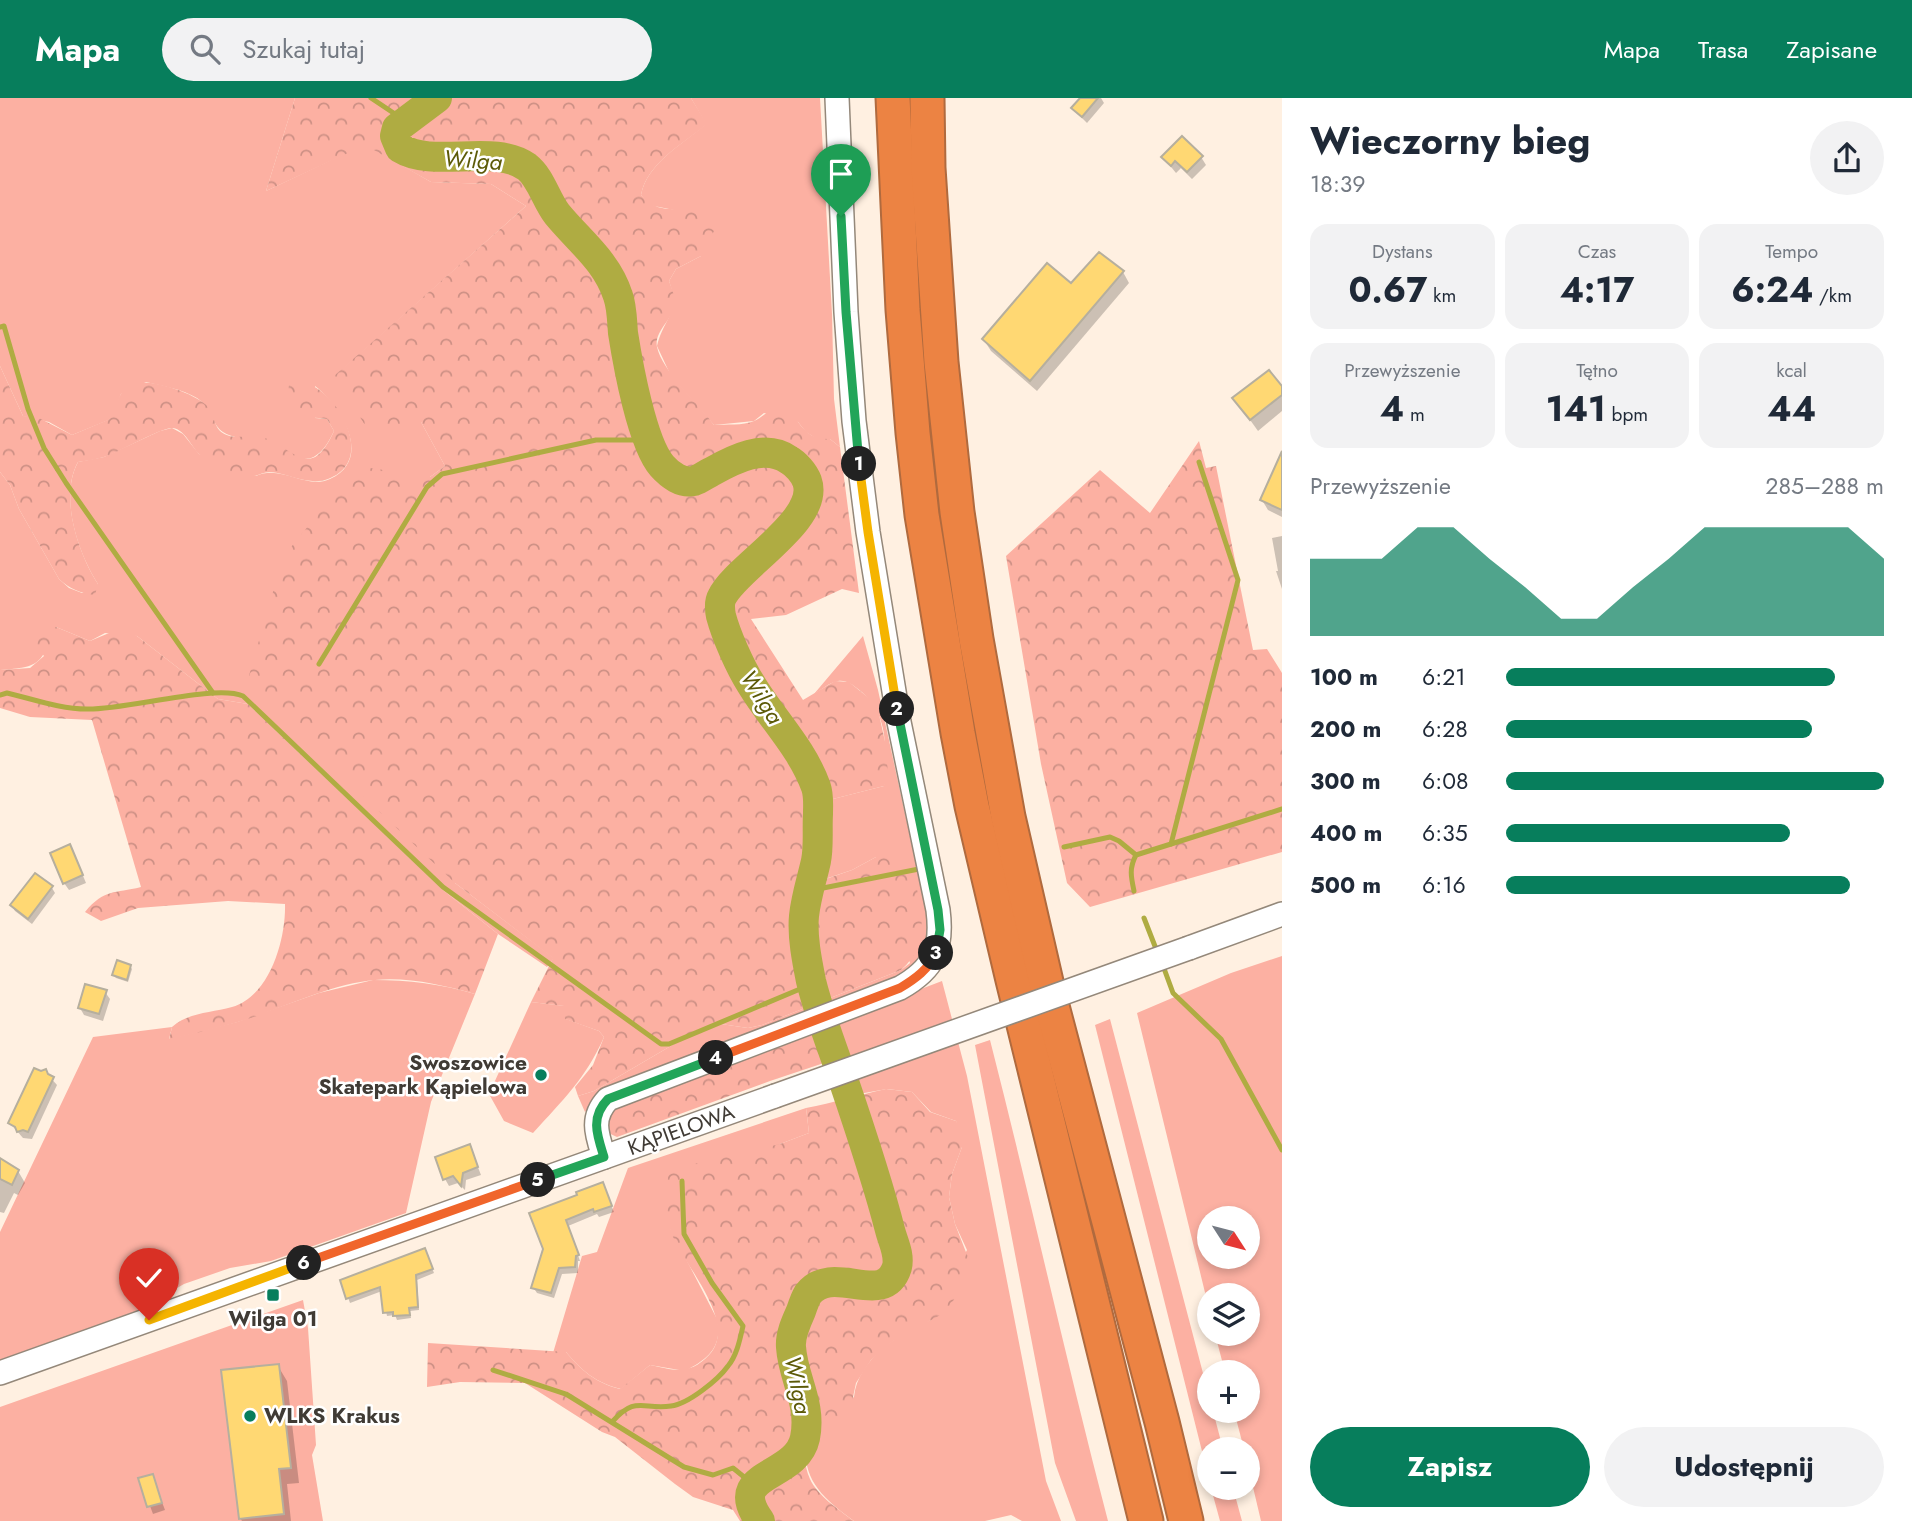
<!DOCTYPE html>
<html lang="pl">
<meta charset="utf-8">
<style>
:root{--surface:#fff;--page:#f2f2f3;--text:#1f2937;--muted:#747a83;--accent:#077e5c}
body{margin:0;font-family:Jost,sans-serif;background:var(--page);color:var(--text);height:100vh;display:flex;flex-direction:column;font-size:26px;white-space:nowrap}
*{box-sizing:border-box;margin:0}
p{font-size:23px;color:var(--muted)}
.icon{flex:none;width:38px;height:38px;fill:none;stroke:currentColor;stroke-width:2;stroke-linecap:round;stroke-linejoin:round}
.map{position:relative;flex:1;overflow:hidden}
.drawer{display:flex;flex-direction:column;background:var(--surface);width:630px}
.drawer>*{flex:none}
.needle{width:46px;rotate:126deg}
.controls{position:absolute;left:1197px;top:1108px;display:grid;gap:14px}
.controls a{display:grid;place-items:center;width:63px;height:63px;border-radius:50%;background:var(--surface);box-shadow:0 4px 10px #0003;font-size:35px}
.pin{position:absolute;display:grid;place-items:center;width:60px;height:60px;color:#fff;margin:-72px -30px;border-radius:50% 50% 50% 0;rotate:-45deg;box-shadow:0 0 7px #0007}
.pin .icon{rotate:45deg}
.km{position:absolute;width:35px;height:35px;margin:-18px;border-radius:50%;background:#222;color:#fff;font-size:19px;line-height:35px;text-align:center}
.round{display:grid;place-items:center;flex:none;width:74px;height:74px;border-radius:37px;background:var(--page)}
.summary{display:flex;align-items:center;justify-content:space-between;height:119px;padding:0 28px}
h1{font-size:38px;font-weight:700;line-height:52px}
.metrics{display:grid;grid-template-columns:repeat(3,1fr);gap:10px;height:119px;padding:7px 28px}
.metrics div{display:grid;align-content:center;border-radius:18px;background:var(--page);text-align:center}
.metrics b{font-size:35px;font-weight:700}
.metrics small{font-size:19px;font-weight:400}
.metrics p{font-size:19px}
.chart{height:196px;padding:14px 28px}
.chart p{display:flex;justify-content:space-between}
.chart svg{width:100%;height:126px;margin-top:7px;fill:var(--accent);opacity:.7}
.button{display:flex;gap:14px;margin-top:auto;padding:14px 28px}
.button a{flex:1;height:80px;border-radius:42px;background:var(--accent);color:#fff;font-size:28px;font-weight:700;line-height:80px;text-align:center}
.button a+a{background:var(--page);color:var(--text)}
ul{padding:0 28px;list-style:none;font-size:23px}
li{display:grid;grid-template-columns:112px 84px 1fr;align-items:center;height:52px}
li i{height:18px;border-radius:9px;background:var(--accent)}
header{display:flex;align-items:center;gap:42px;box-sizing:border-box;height:98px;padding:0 35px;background:var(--accent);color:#fff}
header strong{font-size:33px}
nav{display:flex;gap:38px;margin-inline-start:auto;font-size:24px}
.search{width:490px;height:63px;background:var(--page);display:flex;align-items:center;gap:18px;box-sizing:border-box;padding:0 24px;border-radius:38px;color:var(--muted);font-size:26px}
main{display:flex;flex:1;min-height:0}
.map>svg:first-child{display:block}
.grass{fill:#fcb0a2;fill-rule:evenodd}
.forest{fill:url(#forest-crowns)}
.shadow{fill:#0003}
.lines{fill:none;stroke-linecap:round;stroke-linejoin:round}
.stream{stroke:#afac42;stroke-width:5}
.river{stroke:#afac42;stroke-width:30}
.building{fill:#ffd873;stroke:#b6af9e;stroke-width:2}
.minor-casing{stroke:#94887a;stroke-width:26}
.highway-casing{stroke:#b06a3e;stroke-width:37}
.minor{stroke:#fff;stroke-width:23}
.highway{stroke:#ec8343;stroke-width:33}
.minor-bridge-casing{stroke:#94887a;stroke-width:26;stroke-linecap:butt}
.minor-bridge{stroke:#fff;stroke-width:23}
.split-1-casing{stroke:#fff;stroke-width:14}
.split-2-casing{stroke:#fff;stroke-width:14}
.split-3-casing{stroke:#fff;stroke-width:14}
.split-4-casing{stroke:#fff;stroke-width:14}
.split-5-casing{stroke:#fff;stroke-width:14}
.split-6-casing{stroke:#fff;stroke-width:14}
.split-7-casing{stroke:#fff;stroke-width:14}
.split-1{stroke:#22a559;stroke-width:9}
.split-2{stroke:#f5b400;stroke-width:9}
.split-3{stroke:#22a559;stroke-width:9}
.split-4{stroke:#f0652b;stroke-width:9}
.split-5{stroke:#22a559;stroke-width:9}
.split-6{stroke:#f0652b;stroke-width:9}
.split-7{stroke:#f5b400;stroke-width:9}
.poi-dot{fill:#077e5c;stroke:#fff;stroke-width:2.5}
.labels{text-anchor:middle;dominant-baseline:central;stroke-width:5;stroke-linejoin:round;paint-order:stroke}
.poi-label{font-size:21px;font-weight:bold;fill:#403b35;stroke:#fff;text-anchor:end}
.street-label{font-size:21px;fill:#403b35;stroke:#fff}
.water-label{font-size:23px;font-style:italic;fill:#5c5a08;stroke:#fff}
</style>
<header>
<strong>Mapa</strong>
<div class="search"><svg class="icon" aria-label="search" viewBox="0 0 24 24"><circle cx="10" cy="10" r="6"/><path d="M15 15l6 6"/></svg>Szukaj tutaj</div>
<nav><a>Mapa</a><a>Trasa</a><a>Zapisane</a></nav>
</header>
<main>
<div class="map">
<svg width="1282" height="1423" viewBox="0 0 1282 1423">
<defs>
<pattern id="forest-crowns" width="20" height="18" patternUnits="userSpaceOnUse" patternTransform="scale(1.75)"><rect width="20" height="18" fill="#fcb0a2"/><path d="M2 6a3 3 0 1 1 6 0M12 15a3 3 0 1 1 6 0" fill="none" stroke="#cd9085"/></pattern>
</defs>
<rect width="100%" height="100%" fill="#fff0e1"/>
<!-- grass -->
<g class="grass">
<path d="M0,0H295L266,93L365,46L431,84L491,86L526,108L335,278L421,324L445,368L430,379L455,785L554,860L547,869L498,836L443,792L248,606L218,601L137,538L105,535L90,543L56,529C40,566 42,569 0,572V374L10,387L19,411L59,481L69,490L82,495L98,486C78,455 59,399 78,364L104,359L160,333L172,330L183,336L199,356L256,378C281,366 306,392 330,381C374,361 341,308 315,288V320L327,321L334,333C326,350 315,367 294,359C285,355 279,347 271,344C256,339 236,343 223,334C212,327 212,310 197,300C182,291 163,288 146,284L121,296L111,321L72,337L49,324L23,318L0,268Z"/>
<path d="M691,0H820L832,216L834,301L840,349L830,341H817L806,334L798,324L764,315L754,323L714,327L671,278L657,248C664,219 681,215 669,183L676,171L701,158L674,112L649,107L641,97C647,65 683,46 706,26Z"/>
<path d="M863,538L878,592L928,821C928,847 922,865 898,879L606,991L585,1014L578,998L594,993L681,942L721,926L748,930L762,927L901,872L910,865L876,759L852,772L816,784L829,702L884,688C886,651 890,615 858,591C851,586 847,582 838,583C830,584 821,592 814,596Z"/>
<path d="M1282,858V1423H1261L1248,1368V1351H1244L1234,1313L1248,1312V1274H1225L1215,1236H1248V1197H1209V1211L1137,915L1231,875ZM1209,1120H1248V1158H1209Z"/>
<path d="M373,882C409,882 441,886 475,896L431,1004L406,1115L271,1163L230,1170L184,1186L139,1212L136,1217L0,1265V1134L93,939L172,929L169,941L237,924L319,895Z"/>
<path d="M942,883L967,978L1046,1383L1061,1423H1022L1011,1417L985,1423H854C827,1404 798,1380 808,1343C809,1337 812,1328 817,1323C827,1314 843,1307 854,1299C858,1261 899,1235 931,1222L967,1152L955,1126L949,1099L952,1076L962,1049L956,1023L931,1014L912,994L887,991L853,997L832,925Z"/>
<path d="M531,904L565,908L566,921L599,933L604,939C586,980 563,1002 533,1035L504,1023L489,996Z"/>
<polygon points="1110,921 1209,1298 1209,1312 1213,1313 1223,1351 1209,1351 1209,1381 1095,927"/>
<path d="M990,942C1031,1102 1066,1263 1108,1423H1076L1055,1365L975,947Z"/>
<path d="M806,1010L809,1035L780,1046L670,1130L717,1221C723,1249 708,1261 685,1273L650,1267L621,1291C596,1285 582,1273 566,1254L553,1255L582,1158L597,1154L628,1070Z"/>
<polygon points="303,1202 308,1230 316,1347 312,1357 323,1423 0,1423 0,1309"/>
<polygon points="1211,1390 1233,1390 1242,1423 1220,1423"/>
</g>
<!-- forest -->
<g class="forest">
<path d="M295,0H691L707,26C683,46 647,65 641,97C666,128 705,92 714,133L701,158L676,171L669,183C672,191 676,200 674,209C671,223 654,234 657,249C662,273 699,306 714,327C726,326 743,328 754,323C763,320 768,310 779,311C802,315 798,342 830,341L840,349L859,495L842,491L786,517L751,521L803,602L835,583L849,584L870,601L878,612L886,648L888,678L884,688L829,702L817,784L852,772L876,759L890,756L906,760C921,794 934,845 901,872L762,927L748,930L721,926L681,942L594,993L578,998L575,989L593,967L604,939L599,933L565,921L564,908L531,904L553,860L455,785L246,588L283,459L357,368L430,379L445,368L421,324L370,335L334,278L526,108L491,86L431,84L365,47L266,93Z"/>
<path d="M0,268L23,318L37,319L72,337L110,321C115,310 118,296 128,288C143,277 196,295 208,309C213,315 214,327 220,333C232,344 249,335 262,339C294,349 310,386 334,333L327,321C301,318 284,319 289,287C294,286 299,284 304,285C337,291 378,363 328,381C310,388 289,376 271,374C263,373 255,380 246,379C237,379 224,373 216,368C211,364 204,360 199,356C191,348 185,332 173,330C162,329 119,354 104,359C96,361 87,363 78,364C59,398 78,455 98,486L95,497C80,495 70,491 59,481L19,411L10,387L0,374Z"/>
<polygon points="1199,343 1206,370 1216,368 1253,552 1267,551 1282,575 1282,754 1090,809 1067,785 1041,666 1006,458 1100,372 1150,415"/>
<path d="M39,527L56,529L90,543L121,530L137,538L218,601L248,606L443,792L498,836L475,896C442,887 409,879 375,882C337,885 293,905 257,918C228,928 199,934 169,942L172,929C189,914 211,915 232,909C270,898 286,841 285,806L228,803L138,810L101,823L85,814C105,790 114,796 141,789L92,622L30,619L0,610V572L30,570L44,558L33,544Z"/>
<polygon points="832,925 842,959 770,983 617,1039 604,1033 614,1007"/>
<path d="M886,991L912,994L930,1014L956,1023L963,1035L962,1049L952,1076L949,1099L955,1126L971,1167L970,1180L944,1215L893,1243L871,1262L856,1285L850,1313L840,1323L828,1316C807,1330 799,1357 810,1381C817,1397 839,1412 854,1423H740L733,1412L693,1399L675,1386L615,1339L602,1334L525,1285L460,1284L427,1289L428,1245L566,1254C582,1273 596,1285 620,1291L650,1267C674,1272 689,1278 709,1257C740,1223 681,1166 670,1131C665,1114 668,1090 668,1072L780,1046L809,1035L806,1010C833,1005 859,997 886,991Z"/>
</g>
<!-- shadow -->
<g class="shadow">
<polygon points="1082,0 1101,0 1104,5 1087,25 1073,11"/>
<polygon points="1163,59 1201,59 1206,67 1192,81 1181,70 1176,75"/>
<polygon points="1123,174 1129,185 1037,293 991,253 984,242 1071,188"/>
<polygon points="1269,274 1282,291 1282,313 1258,333 1235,301"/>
<polygon points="1282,357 1282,419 1268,412 1262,402"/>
<polygon points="1282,438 1282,491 1276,473 1278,473 1272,440"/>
<polygon points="74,756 86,785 69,792 64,785"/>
<polygon points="35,777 52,790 55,795 32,826 15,813 12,808"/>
<polygon points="130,868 132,871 128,884 116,880 114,877"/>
<polygon points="105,894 110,901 103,923 84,917 80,910"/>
<polygon points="49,978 57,987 32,1041 23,1040 10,1025"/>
<polygon points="470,1049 481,1077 466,1082 465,1092 458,1085 449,1088 445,1081"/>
<polygon points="0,1062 18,1073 25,1085 18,1097 14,1095 4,1115 0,1114"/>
<polygon points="605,1092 614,1114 599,1119 597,1116 568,1128 580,1163 578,1163 578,1175 562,1176 554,1200 537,1195 533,1189 545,1151 579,1098"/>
<polygon points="427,1157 434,1175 417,1182 419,1212 410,1213 411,1220 397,1222 395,1217 387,1218 382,1193 350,1205 342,1183"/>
<polygon points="278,1268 287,1283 299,1385 287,1386 291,1423 242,1423 240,1420"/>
<polygon points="152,1378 165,1412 153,1416 140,1381"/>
</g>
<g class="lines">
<!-- stream -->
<g class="stream">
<polyline points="371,0 407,24"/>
<polyline points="0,229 4,228 28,311 44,350 66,385 213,595"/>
<polyline points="319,566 427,389 442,376 596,342 648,342"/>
<path d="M0,597L7,595C33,601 60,611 87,611C125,612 215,586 243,598L443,789L661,946H669L812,886"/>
<polyline points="1171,746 1282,711"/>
<polyline points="1064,749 1110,739 1119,743 1136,757"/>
<polyline points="808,793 924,770"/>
<path d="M1134,793C1131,779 1129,770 1136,757L1171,746L1238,482L1199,364"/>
<polyline points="1144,820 1158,856"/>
<polyline points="1162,865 1173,895 1221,941 1282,1052"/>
<polyline points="493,1272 566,1296 684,1369 713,1377 733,1370 754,1387"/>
<path d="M612,1324C636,1297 642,1312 671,1308C688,1306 718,1282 728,1268C737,1257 740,1241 743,1228L712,1185L684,1136L682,1083"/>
</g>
<!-- river -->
<path class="river" d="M437,0L397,30L395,38L400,50C434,71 494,45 527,69C541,80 546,102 557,116C579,143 607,163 618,198C622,209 622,223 623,235C628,267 642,345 662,368C670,377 682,386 694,383C700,381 705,377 711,374C734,361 765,345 789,362C796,366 804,375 807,383C821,422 736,469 722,499C719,504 720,513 721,518C726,537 740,569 751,586C772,621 802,650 816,689C819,698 818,706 818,716C817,732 819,748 816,763C812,781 806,799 804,818C802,838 807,863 811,883C819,916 832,949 843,981C860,1031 877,1081 890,1132C893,1144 900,1156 897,1169C884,1211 833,1164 808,1196C805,1201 803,1207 801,1213C796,1224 790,1237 791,1249C793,1281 812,1305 805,1340C796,1382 724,1373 760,1423"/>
</g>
<!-- building -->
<g class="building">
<polygon points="1080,0 1098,0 1082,19 1071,10"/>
<polygon points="1182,38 1203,58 1187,74 1175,63 1171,68 1161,59"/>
<polygon points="1099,154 1124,173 1030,283 982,241 1047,165 1071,185"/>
<polygon points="1269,272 1282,288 1282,297 1250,322 1232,300"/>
<polygon points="1282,353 1282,412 1260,402"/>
<polygon points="70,746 83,777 63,786 50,755"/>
<polygon points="35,775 53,788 28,821 10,807"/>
<polygon points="117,862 131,867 127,882 112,877"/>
<polygon points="85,886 107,892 99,916 78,910"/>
<polygon points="34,970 41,973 46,971 48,976 54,979 28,1034 23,1032 17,1034 15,1029 8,1025"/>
<polygon points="470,1046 478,1069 463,1075 461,1088 453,1078 443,1082 435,1059"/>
<polygon points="0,1060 19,1072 12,1087 0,1081"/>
<polygon points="603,1084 612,1108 594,1114 593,1111 566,1122 579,1157 576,1158 575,1169 559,1170 551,1195 531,1190 543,1151 529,1115 577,1097 576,1094"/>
<polygon points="425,1150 433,1171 416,1177 418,1209 409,1210 410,1217 393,1218 393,1214 383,1215 380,1189 346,1201 340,1182"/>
<polygon points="279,1266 291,1370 279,1371 284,1416 239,1421 221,1272"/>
<polygon points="153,1376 162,1405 147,1409 138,1380"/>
</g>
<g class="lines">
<!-- minor casing -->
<g class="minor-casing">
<g id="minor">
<polyline points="1189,850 1282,816"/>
<path d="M604,1059C597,1037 590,1020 608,1001L900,890C934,871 943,851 938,812L899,624L868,434L854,323L846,214L837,0"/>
<polyline points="0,1275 775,998"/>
</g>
</g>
<!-- highway casing -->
<g class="highway-casing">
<g id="highway">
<polyline points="893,0 903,212 913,335 922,417 958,635 972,708 1013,882 1146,1423"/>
<polyline points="927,0 928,70 941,264 957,414 976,541 1008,719 1049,897 1162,1324 1186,1423"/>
</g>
</g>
<!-- minor -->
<use href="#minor" class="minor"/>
<!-- highway -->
<use href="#highway" class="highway"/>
<!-- minor-bridge casing -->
<g class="minor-bridge-casing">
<polyline id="minor-bridge" points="775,998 1189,850"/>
</g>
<!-- minor-bridge -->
<use href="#minor-bridge" class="minor-bridge"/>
</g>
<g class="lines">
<!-- split-1 casing -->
<g class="split-1-casing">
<polyline id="split-1" points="841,118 846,214 859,366"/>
</g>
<!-- split-2 casing -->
<g class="split-2-casing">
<polyline id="split-2" points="859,366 868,434 897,611"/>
</g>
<!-- split-3 casing -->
<g class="split-3-casing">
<polyline id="split-3" points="897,611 938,812 940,832 936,855"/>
</g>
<!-- split-4 casing -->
<g class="split-4-casing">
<path id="split-4" d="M716,960L900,890C915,881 929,871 936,855"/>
</g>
<!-- split-5 casing -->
<g class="split-5-casing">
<path id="split-5" d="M538,1082L604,1059C597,1037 590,1019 608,1001L716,960"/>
</g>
<!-- split-6 casing -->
<g class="split-6-casing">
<polyline id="split-6" points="304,1165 538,1082"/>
</g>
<!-- split-7 casing -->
<g class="split-7-casing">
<polyline id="split-7" points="149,1222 304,1165"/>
</g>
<!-- split-1 -->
<use href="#split-1" class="split-1"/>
<!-- split-2 -->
<use href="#split-2" class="split-2"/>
<!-- split-3 -->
<use href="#split-3" class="split-3"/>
<!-- split-4 -->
<use href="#split-4" class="split-4"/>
<!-- split-5 -->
<use href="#split-5" class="split-5"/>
<!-- split-6 -->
<use href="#split-6" class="split-6"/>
<!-- split-7 -->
<use href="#split-7" class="split-7"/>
</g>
<!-- markers -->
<g class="poi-dot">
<circle cx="541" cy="977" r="7"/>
<rect x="266" y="1190" width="14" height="14" rx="3.5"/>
<circle cx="250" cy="1318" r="7"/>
</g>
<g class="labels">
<!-- poi labels -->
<g class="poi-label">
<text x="527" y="965">Swoszowice<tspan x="527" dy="24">Skatepark Kąpielowa</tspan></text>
<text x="273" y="1221" text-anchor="middle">Wilga 01</text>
<text x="264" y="1318" text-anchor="start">WLKS Krakus</text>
</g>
<!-- street labels -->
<g class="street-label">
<text transform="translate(681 1032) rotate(-20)">KĄPIELOWA</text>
</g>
<!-- water labels -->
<g class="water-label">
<text transform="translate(473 62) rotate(4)">Wilga</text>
<text transform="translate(762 599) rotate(58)">Wilga</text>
<text transform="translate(798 1287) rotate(79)">Wilga</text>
</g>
</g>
</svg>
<div class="controls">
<a><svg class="needle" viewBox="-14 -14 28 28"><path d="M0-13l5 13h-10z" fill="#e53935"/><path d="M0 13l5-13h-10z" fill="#747a83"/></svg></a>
<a><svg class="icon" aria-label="layers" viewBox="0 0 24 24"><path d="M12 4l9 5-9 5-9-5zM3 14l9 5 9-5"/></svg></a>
<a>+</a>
<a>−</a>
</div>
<div class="pin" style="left:841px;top:118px;background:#1e9e55"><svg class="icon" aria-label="arrive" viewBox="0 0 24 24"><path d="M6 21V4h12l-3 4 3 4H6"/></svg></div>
<div class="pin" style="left:149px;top:1222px;background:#d93025"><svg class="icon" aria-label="check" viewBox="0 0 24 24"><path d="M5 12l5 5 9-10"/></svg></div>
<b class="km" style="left:859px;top:366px">1</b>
<b class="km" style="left:897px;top:611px">2</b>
<b class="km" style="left:936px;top:855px">3</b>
<b class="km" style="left:716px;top:960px">4</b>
<b class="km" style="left:538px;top:1082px">5</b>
<b class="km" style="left:304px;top:1165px">6</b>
</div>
<section class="drawer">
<div class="summary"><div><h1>Wieczorny bieg</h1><p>18:39</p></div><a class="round"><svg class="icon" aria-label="share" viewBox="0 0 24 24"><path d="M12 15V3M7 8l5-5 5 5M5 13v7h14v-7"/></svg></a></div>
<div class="metrics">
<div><p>Dystans</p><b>0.67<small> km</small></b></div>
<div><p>Czas</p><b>4:17</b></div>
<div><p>Tempo</p><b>6:24<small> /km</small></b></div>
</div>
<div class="metrics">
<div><p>Przewyższenie</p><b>4<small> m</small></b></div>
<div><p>Tętno</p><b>141<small> bpm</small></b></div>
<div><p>kcal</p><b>44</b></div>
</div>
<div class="chart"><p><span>Przewyższenie</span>285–288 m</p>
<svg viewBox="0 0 160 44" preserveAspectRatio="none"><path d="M0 44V17L10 17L20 17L30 6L40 6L50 17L60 27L70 38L80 38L90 27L100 17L110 6L120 6L130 6L140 6L150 6L160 17V44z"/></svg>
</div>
<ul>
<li><b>100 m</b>6:21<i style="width:87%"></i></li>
<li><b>200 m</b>6:28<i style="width:81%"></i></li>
<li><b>300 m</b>6:08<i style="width:100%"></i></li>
<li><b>400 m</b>6:35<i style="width:75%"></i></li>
<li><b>500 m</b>6:16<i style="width:91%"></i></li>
</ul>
<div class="button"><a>Zapisz</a><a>Udostępnij</a></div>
</section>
</main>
